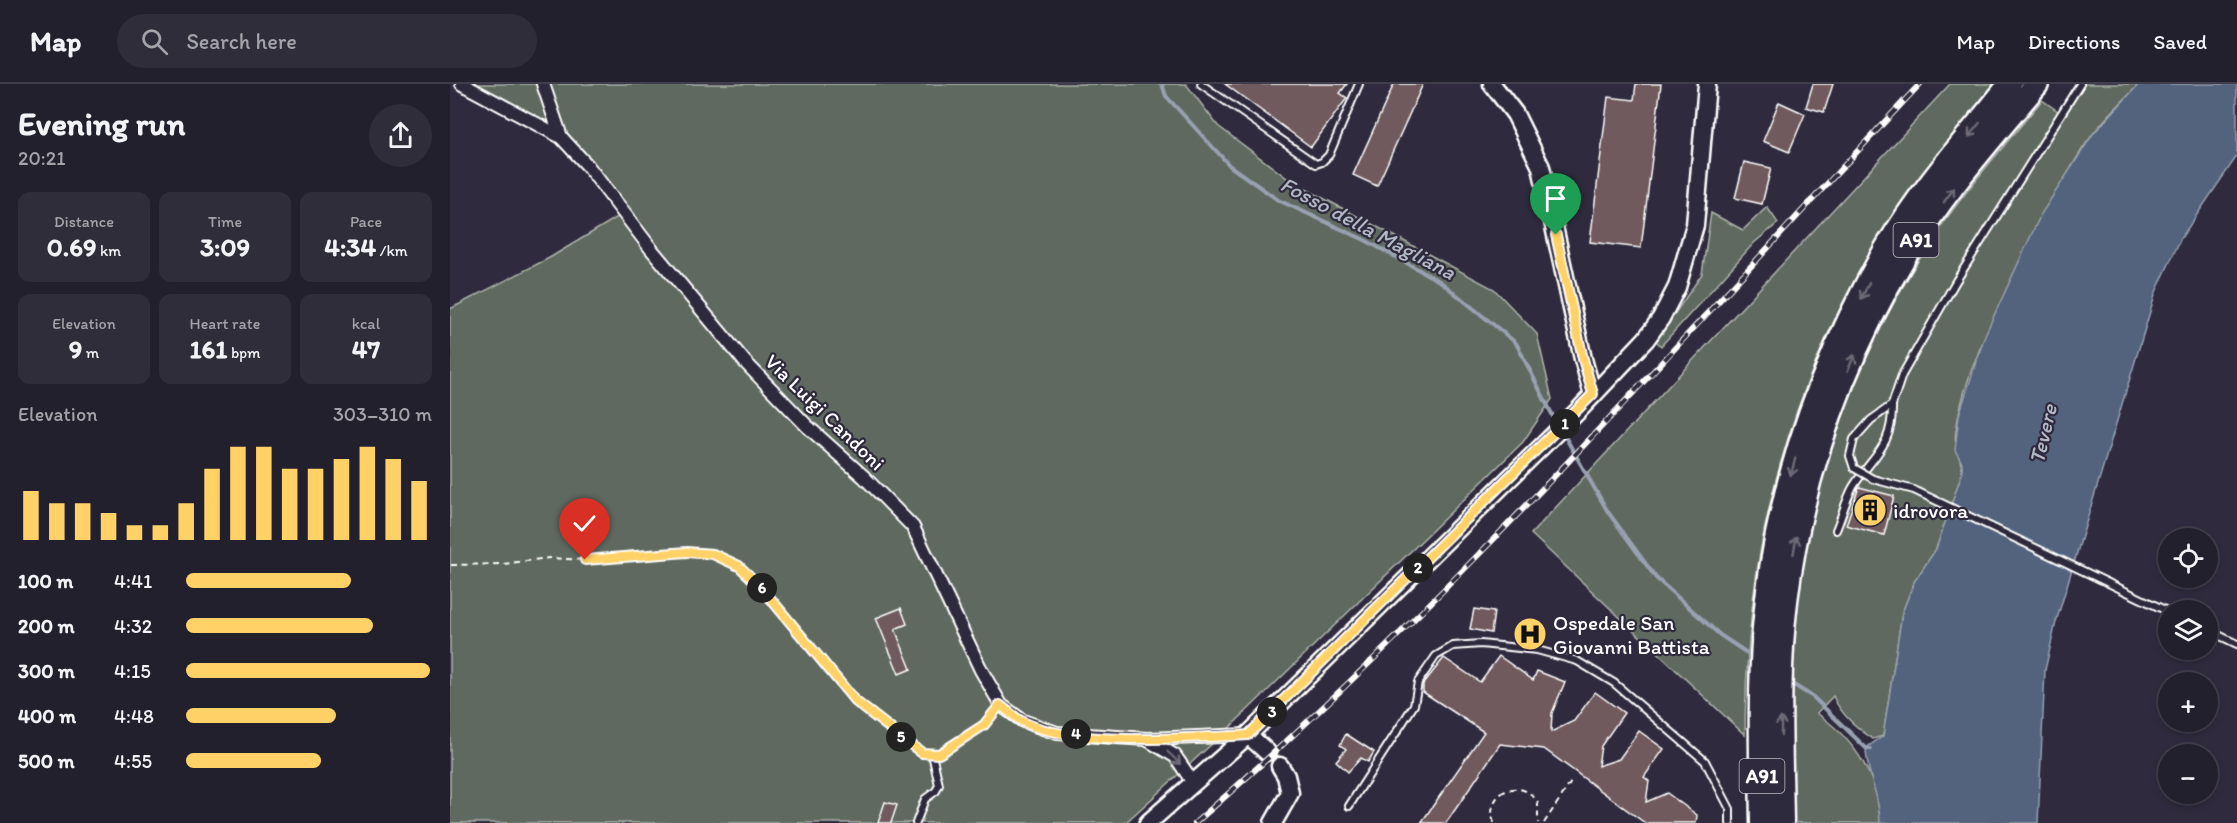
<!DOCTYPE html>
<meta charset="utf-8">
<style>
:root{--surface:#23202e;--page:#2f2d3a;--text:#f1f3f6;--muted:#a3a3aa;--line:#403e4a;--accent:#ffd166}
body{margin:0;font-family:Itim,sans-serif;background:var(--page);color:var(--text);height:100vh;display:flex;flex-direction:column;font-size:22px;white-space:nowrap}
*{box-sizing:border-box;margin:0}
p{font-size:20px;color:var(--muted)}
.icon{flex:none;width:33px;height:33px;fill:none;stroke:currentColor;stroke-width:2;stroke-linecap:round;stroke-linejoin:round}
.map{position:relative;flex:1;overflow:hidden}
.side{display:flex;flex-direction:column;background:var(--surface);width:450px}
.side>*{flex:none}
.buttons{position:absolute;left:1708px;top:444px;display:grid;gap:12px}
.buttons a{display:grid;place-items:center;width:60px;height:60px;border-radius:50%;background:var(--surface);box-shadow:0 3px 9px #0003,0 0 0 2px var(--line);font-size:30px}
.pin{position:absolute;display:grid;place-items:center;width:51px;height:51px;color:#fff;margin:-62px -26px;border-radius:50% 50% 50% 0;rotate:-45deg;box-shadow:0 0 6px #0007}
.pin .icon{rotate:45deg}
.km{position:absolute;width:30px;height:30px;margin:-15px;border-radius:50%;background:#222;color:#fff;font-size:16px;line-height:30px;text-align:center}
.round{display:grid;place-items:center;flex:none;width:63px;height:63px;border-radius:32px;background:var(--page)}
.headline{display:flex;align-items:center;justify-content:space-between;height:102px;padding:0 18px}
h1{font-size:33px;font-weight:800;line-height:45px}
.stats{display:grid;grid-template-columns:repeat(3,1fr);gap:9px;height:102px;padding:6px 18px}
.stats div{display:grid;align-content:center;border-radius:12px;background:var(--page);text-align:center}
.stats b{font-size:26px;font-weight:800}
.stats small{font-size:16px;font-weight:400}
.stats p{font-size:16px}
.chart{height:168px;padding:12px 18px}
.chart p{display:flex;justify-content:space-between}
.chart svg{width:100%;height:108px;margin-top:6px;stroke:var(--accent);stroke-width:6}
ul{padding:0 18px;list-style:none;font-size:20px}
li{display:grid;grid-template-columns:96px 72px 1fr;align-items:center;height:45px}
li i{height:15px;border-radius:8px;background:var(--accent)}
header{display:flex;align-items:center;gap:36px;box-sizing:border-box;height:84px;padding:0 30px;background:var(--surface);border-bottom:2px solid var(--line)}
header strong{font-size:28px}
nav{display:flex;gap:33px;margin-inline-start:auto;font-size:21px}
.search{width:420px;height:54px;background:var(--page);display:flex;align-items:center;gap:15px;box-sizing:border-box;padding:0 21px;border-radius:33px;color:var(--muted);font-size:22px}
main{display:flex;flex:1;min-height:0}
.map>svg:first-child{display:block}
.green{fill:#5f695e;stroke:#afb4ae;stroke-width:1.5}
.water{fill:#53637d;stroke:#98a1b1;stroke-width:1.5}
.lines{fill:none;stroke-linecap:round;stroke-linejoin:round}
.stream{stroke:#98a1b1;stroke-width:4}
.building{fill:#6f5a5d;stroke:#fff;stroke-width:1.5}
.lane-casing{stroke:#fff;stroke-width:10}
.street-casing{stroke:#fff;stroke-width:16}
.secondary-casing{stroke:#fff;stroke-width:21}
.highway-casing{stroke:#fff;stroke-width:27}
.path{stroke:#fff;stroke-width:2;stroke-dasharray:6 4.5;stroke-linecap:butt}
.lane{stroke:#2f2a3d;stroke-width:6}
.street{stroke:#2f2a3d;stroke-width:12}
.secondary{stroke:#2f2a3d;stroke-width:16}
.highway{stroke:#2f2a3d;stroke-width:22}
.rail-casing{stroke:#fff;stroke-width:6}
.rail{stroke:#2f2a3d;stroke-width:4;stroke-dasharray:11;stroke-linecap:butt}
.lane-bridge-casing{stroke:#fff;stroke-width:10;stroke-linecap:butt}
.lane-bridge{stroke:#2f2a3d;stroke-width:6}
.oneway{stroke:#6d6a77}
.route-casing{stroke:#fff;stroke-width:12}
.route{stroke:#ffd166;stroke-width:8}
.labels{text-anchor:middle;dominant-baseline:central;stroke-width:4.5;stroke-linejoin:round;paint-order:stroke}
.shield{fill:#2f2a3d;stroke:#c1bfc5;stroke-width:1.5}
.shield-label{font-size:20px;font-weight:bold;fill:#fff}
.street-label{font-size:21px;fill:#fff;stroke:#2f2a3d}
.poi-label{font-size:21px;fill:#fff;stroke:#2f2a3d;text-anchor:start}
.water-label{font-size:22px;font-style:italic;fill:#b2b9c4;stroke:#2f2a3d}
</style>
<header>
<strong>Map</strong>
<div class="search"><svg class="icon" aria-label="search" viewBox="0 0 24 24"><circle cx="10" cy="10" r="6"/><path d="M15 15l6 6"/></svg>Search here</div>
<nav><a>Map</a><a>Directions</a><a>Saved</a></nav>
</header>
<main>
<section class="side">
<div class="headline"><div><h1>Evening run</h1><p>20:21</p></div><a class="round"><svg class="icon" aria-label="share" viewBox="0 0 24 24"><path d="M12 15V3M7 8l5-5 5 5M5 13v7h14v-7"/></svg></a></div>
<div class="stats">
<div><p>Distance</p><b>0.69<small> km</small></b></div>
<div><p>Time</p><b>3:09</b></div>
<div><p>Pace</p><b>4:34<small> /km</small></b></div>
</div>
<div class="stats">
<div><p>Elevation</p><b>9<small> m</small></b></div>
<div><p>Heart rate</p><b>161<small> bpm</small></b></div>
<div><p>kcal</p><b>47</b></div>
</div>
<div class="chart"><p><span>Elevation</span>303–310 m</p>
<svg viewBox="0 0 160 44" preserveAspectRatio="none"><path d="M5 44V24M15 44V29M25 44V29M35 44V33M45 44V38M55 44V38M65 44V29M75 44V15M85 44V6M95 44V6M105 44V15M115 44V15M125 44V11M135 44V6M145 44V11M155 44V20"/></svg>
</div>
<ul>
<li><b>100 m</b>4:41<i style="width:67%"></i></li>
<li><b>200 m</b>4:32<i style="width:76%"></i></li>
<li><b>300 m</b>4:15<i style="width:99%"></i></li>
<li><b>400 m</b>4:48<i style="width:61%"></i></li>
<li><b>500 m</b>4:55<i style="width:55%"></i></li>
</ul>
</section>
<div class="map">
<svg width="1787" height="739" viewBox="0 0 1787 739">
<rect width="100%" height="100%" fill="#2f2a3d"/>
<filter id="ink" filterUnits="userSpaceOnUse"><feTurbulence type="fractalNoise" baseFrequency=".0167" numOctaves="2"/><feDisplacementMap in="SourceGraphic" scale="12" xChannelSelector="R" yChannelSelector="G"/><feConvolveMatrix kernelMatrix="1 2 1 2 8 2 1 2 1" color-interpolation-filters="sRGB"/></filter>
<g filter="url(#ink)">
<!-- green -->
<g class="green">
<polygon points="26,0 736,0 768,42 841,97 1044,205 1087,250 1102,315 1073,358 775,648 675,739 0,739 0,225 101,173 181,125 140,75 88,34"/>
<path d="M1500,0H1547C1506,55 1461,110 1423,167C1396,207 1376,252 1358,297C1312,416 1296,524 1295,651L1081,450Z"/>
<path d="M1634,0H1689C1674,17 1656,32 1643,50C1618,83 1602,122 1583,158C1553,218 1516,278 1506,346C1503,366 1512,372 1512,389L1486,465L1464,498L1452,529L1433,652L1423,655C1407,644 1391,631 1383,612L1367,629C1404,656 1429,692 1430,739H1343C1341,684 1338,627 1342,571C1351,428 1398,287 1475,166C1509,113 1552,65 1592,16L1615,32Z"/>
<polygon points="1317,123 1328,139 1304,159 1211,262 1206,257 1252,190 1261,129 1293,146"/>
</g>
<!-- water -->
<path class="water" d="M1689,0H1787V72L1731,154L1706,208L1606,538L1595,586L1588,739H1430C1430,710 1416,690 1416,664L1433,652L1452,529L1464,498L1486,465L1512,389V379L1505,366L1509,331L1535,251L1591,130L1643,50Z"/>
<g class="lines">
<!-- stream -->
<g class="stream">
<polyline points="712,0 716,12 780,82 828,116 915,156 991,198 1066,259 1107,340"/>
<polyline points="1113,349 1158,428 1206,494 1270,551 1303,573"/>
<polyline points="1339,598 1363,613 1416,664 1421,665"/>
</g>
</g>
<!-- building -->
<g class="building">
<polygon points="775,0 897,0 890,9 897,14 861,63"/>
<polygon points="944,0 973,0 927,102 903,91"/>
<polygon points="1186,0 1211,0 1191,164 1140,158 1158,13 1184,16"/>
<polygon points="1363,0 1383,0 1374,28 1356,23"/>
<polygon points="1329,18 1355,30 1339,68 1313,57"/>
<polygon points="1294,78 1321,84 1312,120 1285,114"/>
<polygon points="1409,403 1444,412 1434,451 1396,441"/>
<polygon points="451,524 457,540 445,545 461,585 449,590 426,534"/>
<polygon points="1024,525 1044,528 1041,549 1020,545"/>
<polygon points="1049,572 1083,596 1087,587 1115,598 1102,629 1101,648 1124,637 1145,608 1174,629 1151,662 1148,682 1169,675 1189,647 1214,665 1194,693 1199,697 1196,718 1217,709 1247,731 1246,739 1195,739 1094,665 1050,660 996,739 971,739 1034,648 973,608 973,600 994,574 1030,598"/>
<polygon points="896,650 924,668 918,678 911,674 898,688 886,677 896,665 890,661"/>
<polygon points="435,718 447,721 441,739 428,739"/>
</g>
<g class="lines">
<!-- lane casing -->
<g class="lane-casing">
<g id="lane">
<polyline points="751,0 866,80 872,78 879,71 909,0"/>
<polyline points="1404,384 1400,372 1404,355 1421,336 1442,321 1452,291 1506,197 1630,0"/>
<path d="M1386,446C1392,432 1396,415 1403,403C1423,371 1443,363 1442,321"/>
<polyline points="1758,546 1787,560"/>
<polyline points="899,722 964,621 968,598 986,572 1003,562 1031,560 1087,566 1127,577 1164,599 1255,677 1280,725 1280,739"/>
<polyline points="466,739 475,715 486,707 489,701 482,670"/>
</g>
</g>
<!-- street casing -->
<g class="street-casing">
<g id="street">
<polyline points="12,0 111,53 137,81 202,166 295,278 357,342 414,393 463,443 531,586 551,621 573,637 607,649 697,655 798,651"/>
<polyline points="93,0 111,53"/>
<polyline points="698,656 725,672 744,700"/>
</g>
</g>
<!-- secondary casing -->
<g class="secondary-casing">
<g id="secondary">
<polyline points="1042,0 1065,30 1091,83 1133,275 1143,311"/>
<polyline points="798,651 817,668"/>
<polyline points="698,739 798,651 1129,326 1196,255 1211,234 1227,203 1245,141 1257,0"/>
<polyline points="823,739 840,709 836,692 830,682"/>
</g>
</g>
<!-- highway casing -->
<g class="highway-casing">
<g id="highway">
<path d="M1312,739C1311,674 1309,609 1314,544C1325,409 1370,280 1437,163C1472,104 1518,53 1560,0"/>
<path d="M1332,739C1331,666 1327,590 1336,517C1351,395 1392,278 1455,172C1491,111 1541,55 1587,0"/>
</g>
</g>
<!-- path -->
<g class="path">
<polyline points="1,481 53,480 99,474 135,476 237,468 263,470 289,482 311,503 405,617 473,669"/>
<polyline points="491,669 534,641 544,630"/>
<path d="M1044,739C1033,708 1072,691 1088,719V739"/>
<polyline points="1094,739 1121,698"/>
</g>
<!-- lane -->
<use href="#lane" class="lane"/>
<!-- street -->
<use href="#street" class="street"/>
<!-- secondary -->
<use href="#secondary" class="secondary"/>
<!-- highway -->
<use href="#highway" class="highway"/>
<!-- rail casing -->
<g class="rail-casing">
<path id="rail" d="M745,739C1006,513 1234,252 1470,0"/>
</g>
<!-- rail -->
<use href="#rail" class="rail"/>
<!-- lane-bridge casing -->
<g class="lane-bridge-casing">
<polyline id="lane-bridge" points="1404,384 1423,395 1464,406 1719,528"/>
</g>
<!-- lane-bridge -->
<use href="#lane-bridge" class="lane-bridge"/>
</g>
<!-- one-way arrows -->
<defs><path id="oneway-shaft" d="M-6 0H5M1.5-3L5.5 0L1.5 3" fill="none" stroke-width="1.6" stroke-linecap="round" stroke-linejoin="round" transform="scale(1.5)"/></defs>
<g class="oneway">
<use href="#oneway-shaft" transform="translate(1524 46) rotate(129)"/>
<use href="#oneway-shaft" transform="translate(1499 111) rotate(-54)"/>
<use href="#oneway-shaft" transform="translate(1415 207) rotate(117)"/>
<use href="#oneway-shaft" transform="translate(1401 279) rotate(-67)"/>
<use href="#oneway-shaft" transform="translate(1343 383) rotate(105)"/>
<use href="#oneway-shaft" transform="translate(1345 461) rotate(-80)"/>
<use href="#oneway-shaft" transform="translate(1331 642) rotate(-90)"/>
<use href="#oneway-shaft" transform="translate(724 674) rotate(44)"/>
</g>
</g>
<g class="lines" filter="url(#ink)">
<!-- route casing -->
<g class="route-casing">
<path id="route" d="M135,476L237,468L263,470L289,482L311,503L405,617L472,669L489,670L534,641L550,621C558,627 565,634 573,638C625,663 738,654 798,651L1143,310L1133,275L1106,151"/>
</g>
<!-- route -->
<use href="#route" class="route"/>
</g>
<!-- icons -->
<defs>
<g id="building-disc" transform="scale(1.725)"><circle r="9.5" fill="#ffd166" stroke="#2f2a3d"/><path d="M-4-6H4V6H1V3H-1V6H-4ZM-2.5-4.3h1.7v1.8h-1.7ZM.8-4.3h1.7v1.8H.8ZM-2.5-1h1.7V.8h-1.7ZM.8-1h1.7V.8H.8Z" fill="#111"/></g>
<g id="hospital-disc" transform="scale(1.725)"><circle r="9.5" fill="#ffd166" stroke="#2f2a3d"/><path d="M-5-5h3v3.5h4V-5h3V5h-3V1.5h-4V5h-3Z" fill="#111"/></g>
</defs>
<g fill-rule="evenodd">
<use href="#building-disc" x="1420" y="426"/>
<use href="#hospital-disc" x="1080" y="550"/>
</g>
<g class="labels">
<!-- shield labels -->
<g class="shield">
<rect x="1443.5" y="139" width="45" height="34" rx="4.5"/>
<rect x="1289.5" y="675" width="45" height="34" rx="4.5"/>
</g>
<g class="shield-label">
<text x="1466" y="156">A91</text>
<text x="1312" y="692">A91</text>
</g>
<!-- street labels -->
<g class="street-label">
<text transform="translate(375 328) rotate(44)">Via Luigi Candoni</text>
</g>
<!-- poi labels -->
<g class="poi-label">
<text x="1443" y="426">idrovora</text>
<text x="1103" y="538">Ospedale San<tspan x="1103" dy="24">Giovanni Battista</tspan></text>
</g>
<!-- water labels -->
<g class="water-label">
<text transform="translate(918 144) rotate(28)">Fosso della Magliana</text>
<text transform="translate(1593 350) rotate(-77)">Tevere</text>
</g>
</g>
</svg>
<div class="buttons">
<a><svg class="icon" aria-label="locate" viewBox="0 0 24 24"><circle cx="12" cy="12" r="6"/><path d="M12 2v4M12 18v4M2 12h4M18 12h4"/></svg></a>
<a><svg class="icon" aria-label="layers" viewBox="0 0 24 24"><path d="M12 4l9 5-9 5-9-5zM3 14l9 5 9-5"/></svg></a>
<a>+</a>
<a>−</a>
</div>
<div class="pin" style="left:1106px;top:151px;background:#1e9e55"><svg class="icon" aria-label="arrive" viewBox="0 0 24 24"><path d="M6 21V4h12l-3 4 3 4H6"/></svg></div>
<div class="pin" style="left:135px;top:476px;background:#d93025"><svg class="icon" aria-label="check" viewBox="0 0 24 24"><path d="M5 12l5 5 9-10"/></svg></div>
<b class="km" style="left:1115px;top:340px">1</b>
<b class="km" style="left:968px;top:484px">2</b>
<b class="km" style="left:822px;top:628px">3</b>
<b class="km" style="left:626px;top:650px">4</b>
<b class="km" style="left:451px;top:653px">5</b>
<b class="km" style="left:312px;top:504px">6</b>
</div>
</main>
